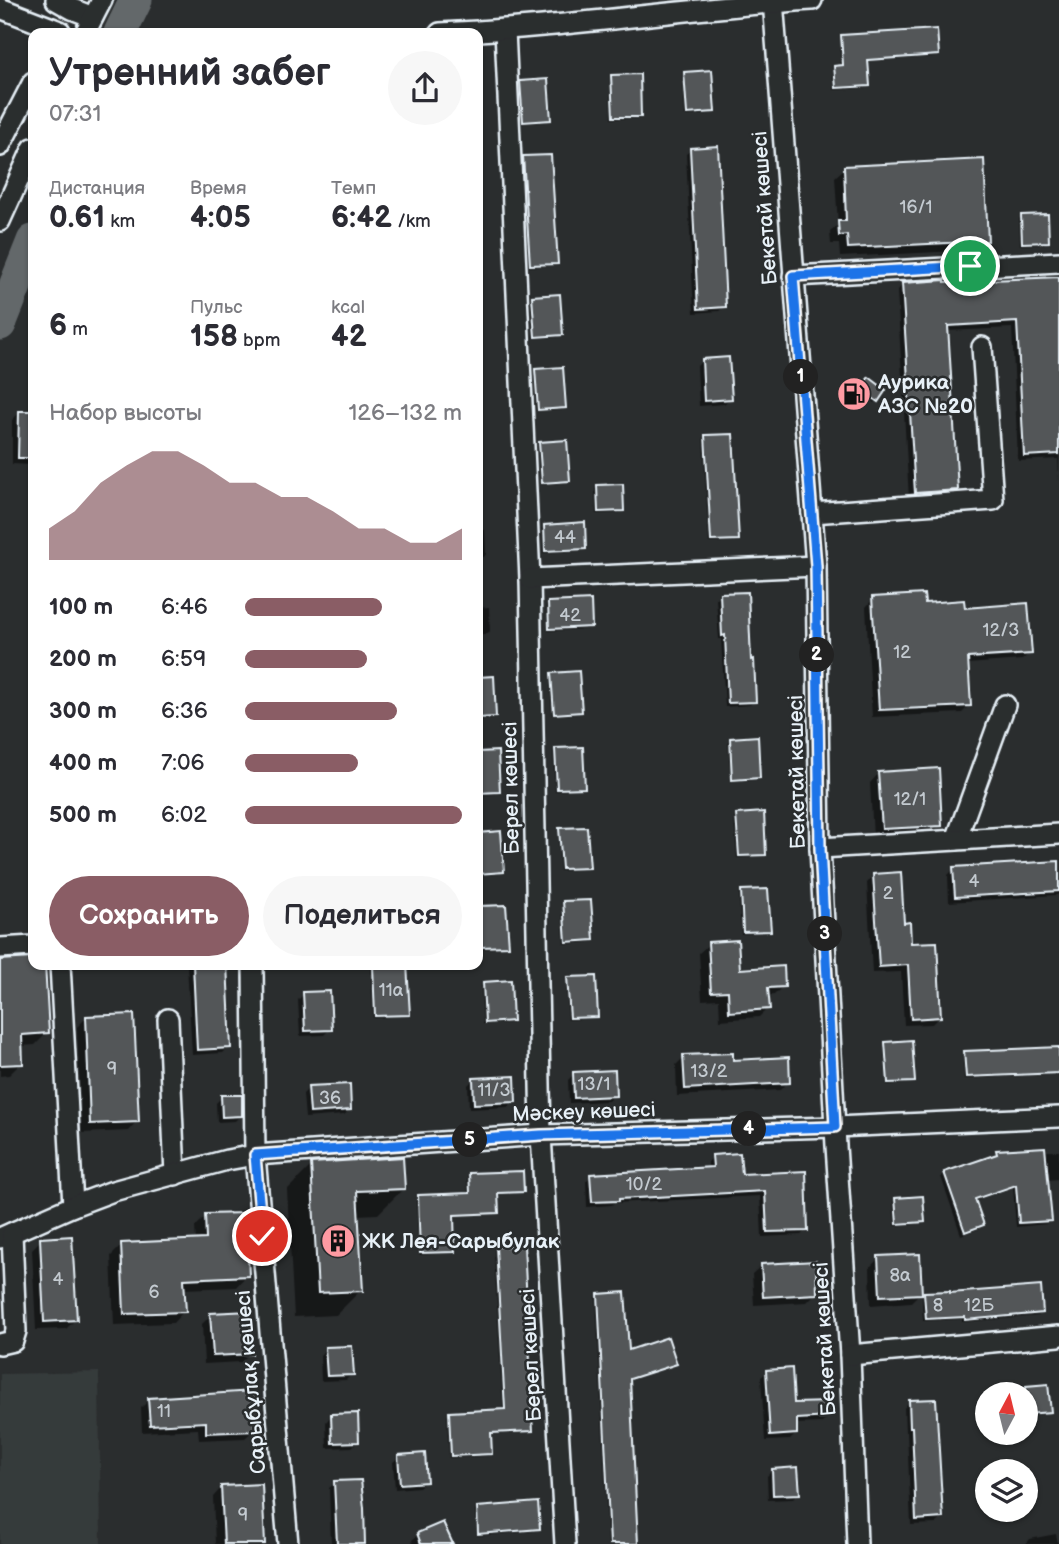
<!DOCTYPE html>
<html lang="ru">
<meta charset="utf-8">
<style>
:root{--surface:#fff;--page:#f7f7f7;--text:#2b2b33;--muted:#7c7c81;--accent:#8a5d65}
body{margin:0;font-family:"Balsamiq Sans",sans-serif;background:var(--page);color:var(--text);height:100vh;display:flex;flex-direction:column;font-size:26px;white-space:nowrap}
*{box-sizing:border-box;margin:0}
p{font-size:23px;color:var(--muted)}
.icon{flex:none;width:38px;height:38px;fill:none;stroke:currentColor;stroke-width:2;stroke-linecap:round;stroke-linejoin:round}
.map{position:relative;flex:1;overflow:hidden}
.drawer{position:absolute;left:28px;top:28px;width:455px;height:942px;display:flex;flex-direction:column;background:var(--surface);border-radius:14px;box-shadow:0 2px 5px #0004}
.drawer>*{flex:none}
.needle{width:46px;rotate:7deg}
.tools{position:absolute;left:975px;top:1382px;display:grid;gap:14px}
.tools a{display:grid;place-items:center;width:63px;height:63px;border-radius:50%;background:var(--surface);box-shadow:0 2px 5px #0004;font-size:35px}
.pin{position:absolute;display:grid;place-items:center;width:60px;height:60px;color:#fff;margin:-30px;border:4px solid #fff;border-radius:50%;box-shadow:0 2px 7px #0007}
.km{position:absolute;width:35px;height:35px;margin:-18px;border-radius:50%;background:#222;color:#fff;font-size:19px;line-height:35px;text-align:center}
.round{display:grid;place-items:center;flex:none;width:74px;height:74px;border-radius:37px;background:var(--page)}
.headline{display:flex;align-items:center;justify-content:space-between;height:119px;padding:0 21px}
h1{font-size:38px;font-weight:700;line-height:52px}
.metrics{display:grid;grid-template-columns:repeat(3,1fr);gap:10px;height:119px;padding:7px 21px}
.metrics div{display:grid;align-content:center}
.metrics b{font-size:30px;font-weight:700}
.metrics small{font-size:19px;font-weight:400}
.metrics p{font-size:19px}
.chart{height:196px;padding:14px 21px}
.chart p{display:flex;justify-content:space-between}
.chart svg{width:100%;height:126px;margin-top:7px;fill:var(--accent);opacity:.7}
.button{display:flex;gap:14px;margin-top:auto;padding:14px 21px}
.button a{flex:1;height:80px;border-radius:42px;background:var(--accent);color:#fff;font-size:28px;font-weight:700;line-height:80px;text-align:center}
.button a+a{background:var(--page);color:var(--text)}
ul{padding:0 21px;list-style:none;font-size:23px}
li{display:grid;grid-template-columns:112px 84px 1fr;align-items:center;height:52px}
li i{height:18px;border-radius:9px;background:var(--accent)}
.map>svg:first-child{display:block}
.built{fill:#363a3b}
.shadow{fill:#0007}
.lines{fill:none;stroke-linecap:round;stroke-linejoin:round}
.river{stroke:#63686b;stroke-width:33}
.building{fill:#535759;stroke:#e8f1f8;stroke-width:2}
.minor-casing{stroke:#e8f1f8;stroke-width:24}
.minor{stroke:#2a2d2e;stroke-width:19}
.route-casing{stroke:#fff;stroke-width:14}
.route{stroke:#1a73e8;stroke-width:9}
.labels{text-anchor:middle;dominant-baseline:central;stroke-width:5;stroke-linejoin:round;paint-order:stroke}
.number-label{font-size:18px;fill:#c3cad0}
.street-label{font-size:21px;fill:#e8f1f8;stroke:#2a2d2e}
.poi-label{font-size:21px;font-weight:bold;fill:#e8f1f8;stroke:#2a2d2e;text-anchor:start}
</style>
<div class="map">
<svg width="1059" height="1544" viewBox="0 0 1059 1544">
<rect width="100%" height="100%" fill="#2a2d2e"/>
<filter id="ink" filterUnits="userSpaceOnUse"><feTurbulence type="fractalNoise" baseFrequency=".0143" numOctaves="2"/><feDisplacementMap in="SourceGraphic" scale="14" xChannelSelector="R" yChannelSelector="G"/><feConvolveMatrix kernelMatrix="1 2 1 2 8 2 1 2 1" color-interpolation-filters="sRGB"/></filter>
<g filter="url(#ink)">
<!-- built -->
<polygon class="built" points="99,1372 101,1544 0,1544 0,1374"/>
<!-- shadow -->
<g class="shadow">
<polygon points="842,37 937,54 935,57 867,61 868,85 866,88 834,90 833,70 835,68 841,67 840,39"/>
<polygon points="685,73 713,112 710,114 685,116 683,76"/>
<polygon points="612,77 640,116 637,118 611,119 610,79"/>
<polygon points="521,82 549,119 546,122 521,123 519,85"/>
<polygon points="691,150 724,307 719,311 694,313 686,154"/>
<polygon points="524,158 556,263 554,265 529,267 522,160"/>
<polygon points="845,168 986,241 977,250 840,257 839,244 831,244 830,232 838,225 835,177"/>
<polygon points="1021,217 1047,241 1045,244 1020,245 1019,219"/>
<polygon points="1059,279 1059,481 1058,459 1018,461 1012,328 946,331 956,490 949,496 909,499 897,291 903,284"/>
<polygon points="533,297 561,334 558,337 533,338 530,300"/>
<polygon points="702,361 730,399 724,404 699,406 697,366"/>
<polygon points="536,370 564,407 562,410 536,411 534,373"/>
<polygon points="867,382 884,390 874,403 859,392"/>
<polygon points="19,413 33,413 33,465 12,464 12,420"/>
<polygon points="706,437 737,539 735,541 709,543 703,439"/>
<polygon points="540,444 568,481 565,483 540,484 538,446"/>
<polygon points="478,447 480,447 482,485 478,488"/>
<polygon points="598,487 622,510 620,513 596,514 595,489"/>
<polygon points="544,526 585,548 582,550 543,553 542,529"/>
<polygon points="478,530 485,530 486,554 484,557 478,557"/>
<polygon points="721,595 750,661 754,701 750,705 725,707 721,639 719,639 716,599"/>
<polygon points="873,599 963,610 1030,653 1022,660 967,664 969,706 962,713 872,717 866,607"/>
<polygon points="549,604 590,626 588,629 548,631 546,606"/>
<polygon points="489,607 490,631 488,634 478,634 478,608"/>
<polygon points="552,674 580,711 577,714 552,715 550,677"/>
<polygon points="492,678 495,716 492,719 478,720 478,679"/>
<polygon points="731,739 758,778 756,780 731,781 728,742"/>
<polygon points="556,750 583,787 581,789 555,791 553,752"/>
<polygon points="496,753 498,791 496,794 478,795 478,754"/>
<polygon points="879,773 940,825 931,834 873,837 870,783"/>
<polygon points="737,816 765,854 762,856 737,858 734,818"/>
<polygon points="560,830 588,867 586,869 560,871 558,832"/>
<polygon points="500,833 502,871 499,874 478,875 478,834"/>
<polygon points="1059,863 1059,893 1057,895 949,902 948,875 954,869"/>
<polygon points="874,875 902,925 940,1016 932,1024 904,1025 901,972 872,973 867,883"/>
<polygon points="741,892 769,930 767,932 741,934 739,894"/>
<polygon points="564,903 592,940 589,942 564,944 562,905"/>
<polygon points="479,908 507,945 504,947 479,949 478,909"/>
<polygon points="709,944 738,970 783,986 774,995 767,996 768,1008 759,1017 720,1020 719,999 702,1000 699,953"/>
<polygon points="33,960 47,1033 35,1045 21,1046 21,1063 9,1075 0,1076 0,962"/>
<polygon points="187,964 225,964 229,1047 223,1053 192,1055"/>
<polygon points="374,967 408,1014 406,1016 373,1018 371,970"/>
<polygon points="568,979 596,1016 594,1018 568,1020 566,981"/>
<polygon points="484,984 511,1021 509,1023 483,1024 481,986"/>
<polygon points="304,994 330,1029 324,1035 300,1036 298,1000"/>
<polygon points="86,1018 137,1121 128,1131 82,1133 77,1027"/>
<polygon points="886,1043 914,1081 911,1083 887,1085 884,1046"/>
<polygon points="1059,1048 1059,1074 964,1079 963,1055 965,1053"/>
<polygon points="684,1057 788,1082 780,1090 677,1096 676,1065"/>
<polygon points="574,1074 614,1095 608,1101 569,1103 568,1080"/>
<polygon points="474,1079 514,1101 508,1107 469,1109 468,1085"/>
<polygon points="309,1088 350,1110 344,1115 305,1118 303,1094"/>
<polygon points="222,1097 241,1115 235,1121 217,1122 216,1103"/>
<polygon points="1059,1151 1059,1179 1046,1180 1050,1220 1046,1224 1016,1227 1013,1187 974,1201 982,1225 978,1229 961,1235 941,1177 945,1173 993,1156 997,1152"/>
<polygon points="713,1157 740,1176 804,1173 806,1230 801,1235 762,1237 760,1196 614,1203 612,1205 587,1207 586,1181 591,1176 708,1169 708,1162"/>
<polygon points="312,1165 403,1189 378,1214 357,1215 361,1290 336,1315 294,1317 287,1190"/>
<polygon points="469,1175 523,1191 520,1193 496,1194 497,1212 495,1214 452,1216 453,1251 451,1253 419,1255 416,1200 419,1197 468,1195 467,1177"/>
<polygon points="896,1199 923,1221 921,1223 895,1226 893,1202"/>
<polygon points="206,1216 247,1275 236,1287 183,1289 184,1311 173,1323 114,1325 111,1256 122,1245 196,1242 195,1227"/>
<polygon points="41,1240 75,1320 66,1329 36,1330 32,1249"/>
<polygon points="496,1248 531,1430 528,1432 490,1434 491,1453 488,1456 449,1458 447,1416 449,1413 503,1411 494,1251"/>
<polygon points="879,1258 920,1293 911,1302 871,1305 870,1267"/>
<polygon points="762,1265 816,1293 807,1302 754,1305 752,1274"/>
<polygon points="925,1294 1041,1313 1038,1316 962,1322 962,1319 923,1321 922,1297"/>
<polygon points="598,1296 627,1352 675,1363 672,1366 628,1380 637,1544 608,1544 596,1298"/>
<polygon points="211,1315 250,1353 241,1362 204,1364 202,1324"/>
<polygon points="326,1349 352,1374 346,1380 321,1381 320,1355"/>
<polygon points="767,1372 792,1405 828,1417 822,1423 795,1424 796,1434 790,1440 765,1441 761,1377"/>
<polygon points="1047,1386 1049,1411 1046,1413 1026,1415 1026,1395 1018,1395 1017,1390 1020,1388"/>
<polygon points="149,1400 254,1430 245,1438 199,1440 198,1429 142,1432 141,1408"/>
<polygon points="909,1402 942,1518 936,1524 911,1525 907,1432 905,1432 904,1408"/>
<polygon points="331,1416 358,1441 352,1447 327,1448 326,1422"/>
<polygon points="399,1457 425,1482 419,1487 395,1489 393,1462"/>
<polygon points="772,1471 798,1493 792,1499 768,1500 767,1476"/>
<polygon points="335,1483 363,1544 331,1544 329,1488"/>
<polygon points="222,1487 263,1544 215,1544 213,1497"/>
<polygon points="478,1508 538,1529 536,1531 477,1536 475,1511"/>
<polygon points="442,1524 449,1544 413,1544 412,1540 418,1535"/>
<polygon points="1056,1534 1058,1544 1026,1544 1030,1539"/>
</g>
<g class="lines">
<!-- river -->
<g class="river">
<polyline points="120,33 136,0"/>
<polyline points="0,324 33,241"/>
</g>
</g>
<!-- building -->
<g class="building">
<polygon points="937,29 939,55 868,60 870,86 836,88 834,66 843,65 841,35"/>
<polygon points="712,70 715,112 687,114 684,72"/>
<polygon points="640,74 641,117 613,117 611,75"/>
<polygon points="548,79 551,120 523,122 520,81"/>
<polygon points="718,146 726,307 698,309 690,148"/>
<polygon points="551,155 558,264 530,265 523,156"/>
<polygon points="984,159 988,241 848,248 847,235 839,236 838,221 846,221 844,166"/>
<polygon points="1048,214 1049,242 1022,243 1021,215"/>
<polygon points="1059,277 1059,454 1024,456 1017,322 948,326 958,490 915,493 902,283 945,280 945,282"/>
<polygon points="560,294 563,335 535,337 532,296"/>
<polygon points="729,357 732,399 704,401 702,359"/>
<polygon points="563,367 566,408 538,410 535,369"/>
<polygon points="869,377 886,390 878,402 860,389"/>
<polygon points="19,411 33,411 33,458 18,458"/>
<polygon points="733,434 739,540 711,541 705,435"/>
<polygon points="567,440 570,481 542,483 539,442"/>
<polygon points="623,484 624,511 598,512 597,485"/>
<polygon points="585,522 586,549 545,551 544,525"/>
<polygon points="748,592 751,660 754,659 756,702 728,703 725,635 722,636 720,593"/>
<polygon points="924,594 925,603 964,600 965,608 1028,603 1032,654 968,658 971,706 879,710 872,597"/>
<polygon points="591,600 592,627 549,629 548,602"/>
<polygon points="579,671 582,712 554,714 551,673"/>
<polygon points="494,676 496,717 478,718 478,677"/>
<polygon points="758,736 760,778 732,780 730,738"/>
<polygon points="583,747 585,788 557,789 555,748"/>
<polygon points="498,751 500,792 478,793 478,752"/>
<polygon points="939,768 942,826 882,829 878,772"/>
<polygon points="764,812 766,855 739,856 736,814"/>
<polygon points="587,827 590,868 562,869 559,828"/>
<polygon points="501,831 504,872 478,874 478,833"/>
<polygon points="1059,861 1059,891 955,897 953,867"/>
<polygon points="901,872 904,923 910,922 911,943 937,942 941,1017 911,1019 908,965 879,967 873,874"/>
<polygon points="768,889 771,931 743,932 741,890"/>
<polygon points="591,900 594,940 566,942 563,901"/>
<polygon points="506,905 509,946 481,947 478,906"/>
<polygon points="738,940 740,969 784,966 785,987 768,988 770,1009 729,1012 728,991 711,992 708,942"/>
<polygon points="33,958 33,964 45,964 49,1033 22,1035 23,1064 0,1065 0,960"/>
<polygon points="193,964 227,964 231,1048 197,1050"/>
<polygon points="407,964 410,1015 375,1016 373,966"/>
<polygon points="596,976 598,1017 570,1018 567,977"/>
<polygon points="511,980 513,1021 485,1023 483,982"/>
<polygon points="330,991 332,1030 305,1031 303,992"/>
<polygon points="134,1014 139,1122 90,1124 86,1016"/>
<polygon points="912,1040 915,1082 888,1083 885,1042"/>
<polygon points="1059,1047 1059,1073 966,1077 964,1051"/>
<polygon points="733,1053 733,1060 789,1057 790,1083 685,1089 683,1055"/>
<polygon points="615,1070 616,1096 574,1098 573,1072"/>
<polygon points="515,1076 516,1102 474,1104 473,1078"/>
<polygon points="350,1084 351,1110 310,1113 308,1086"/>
<polygon points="221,1095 242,1095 242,1116 222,1117"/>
<polygon points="1045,1147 1052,1221 1019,1223 1016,1185 975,1199 984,1225 965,1232 944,1172 997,1154 996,1150"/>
<polygon points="740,1153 742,1174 806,1171 808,1231 767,1232 765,1191 619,1199 619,1201 592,1202 590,1174 713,1167 712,1155"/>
<polygon points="403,1157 405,1189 357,1191 363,1291 318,1293 311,1163"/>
<polygon points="523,1171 524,1192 498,1193 499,1213 454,1215 455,1252 420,1253 418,1195 470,1193 469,1173"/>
<polygon points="923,1196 925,1222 897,1224 895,1198"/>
<polygon points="246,1213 249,1276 184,1279 186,1312 124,1314 121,1243 206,1239 205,1214"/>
<polygon points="72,1236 77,1320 44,1322 40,1238"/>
<polygon points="524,1245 532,1401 531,1401 533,1431 491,1433 492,1454 451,1456 449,1412 505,1409 496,1247"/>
<polygon points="920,1254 922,1294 880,1296 878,1256"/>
<polygon points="816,1261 817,1294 763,1297 761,1264"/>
<polygon points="1041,1286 1043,1313 965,1320 965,1317 926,1319 924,1292 950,1291 950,1293"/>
<polygon points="625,1292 629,1350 668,1337 677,1364 630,1379 638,1544 610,1544 598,1294"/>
<polygon points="250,1311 252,1354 213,1356 210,1313"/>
<polygon points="352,1346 354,1375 327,1376 325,1347"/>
<polygon points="792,1368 794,1403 829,1402 829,1417 797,1419 797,1434 770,1436 766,1370"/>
<polygon points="1048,1384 1051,1412 1026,1414 1026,1386"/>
<polygon points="253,1391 255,1431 206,1433 206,1422 150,1425 148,1398"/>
<polygon points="936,1399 943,1518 916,1520 912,1427 910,1427 909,1400"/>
<polygon points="358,1413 359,1442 332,1443 331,1414"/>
<polygon points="425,1453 427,1482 400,1484 398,1455"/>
<polygon points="798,1467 800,1494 773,1495 772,1469"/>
<polygon points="361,1480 364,1508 365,1544 337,1544 334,1481"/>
<polygon points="262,1484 265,1544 224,1544 221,1486"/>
<polygon points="538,1502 540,1529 478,1534 477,1507"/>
<polygon points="443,1522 453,1544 421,1544 417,1533"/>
</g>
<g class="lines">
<!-- minor casing -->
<g class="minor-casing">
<g id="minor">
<polyline points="56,0 72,9 93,17"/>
<polyline points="773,0 816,566 820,848 836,1146 850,1355 857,1544"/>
<polyline points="0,8 60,31"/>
<polyline points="505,30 530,579 541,1135 565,1544"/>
<polyline points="85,33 102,0"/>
<path d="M440,33C564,28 687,8 812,0"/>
<polyline points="0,146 33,82"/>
<polyline points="0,221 33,148"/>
<polyline points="793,276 1059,262"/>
<polyline points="812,513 993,500 982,347"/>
<polyline points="530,579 816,566"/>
<polyline points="956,840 1005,705"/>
<polyline points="820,848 1059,834"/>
<polyline points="0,948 33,946"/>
<polyline points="60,964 73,1206"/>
<polyline points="253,964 255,1155 288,1544"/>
<polyline points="168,1019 175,1175"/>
<polyline points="0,1238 73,1206 113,1191 227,1160 255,1155 541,1135 835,1127 1059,1117"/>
<polyline points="0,1344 13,1341 16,1331 12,1233"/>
<polyline points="850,1355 1059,1336"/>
</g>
</g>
<!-- minor -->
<use href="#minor" class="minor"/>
</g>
</g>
<g class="lines" filter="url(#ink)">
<!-- route casing -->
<g class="route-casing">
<polyline id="route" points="262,1236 255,1155 541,1135 835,1127 820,848 816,566 793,276 970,266"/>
</g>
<!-- route -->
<use href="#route" class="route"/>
</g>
<!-- icons -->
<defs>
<g id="fuel-disc" transform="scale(1.75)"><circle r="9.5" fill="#ff9aa2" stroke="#2a2d2e"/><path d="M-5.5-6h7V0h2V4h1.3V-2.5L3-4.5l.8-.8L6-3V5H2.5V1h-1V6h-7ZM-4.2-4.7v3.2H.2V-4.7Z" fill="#111"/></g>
<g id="building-disc" transform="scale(1.75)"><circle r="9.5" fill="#ff9aa2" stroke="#2a2d2e"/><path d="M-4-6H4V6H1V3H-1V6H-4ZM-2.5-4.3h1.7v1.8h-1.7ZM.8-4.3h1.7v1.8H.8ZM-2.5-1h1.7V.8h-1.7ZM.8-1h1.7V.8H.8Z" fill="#111"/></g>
</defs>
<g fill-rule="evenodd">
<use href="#fuel-disc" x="854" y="394"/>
<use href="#building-disc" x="338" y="1241"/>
</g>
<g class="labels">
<!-- number labels -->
<g class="number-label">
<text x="916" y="207">16/1</text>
<text x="565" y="537">44</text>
<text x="570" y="615">42</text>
<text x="1001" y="630">12/3</text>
<text x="902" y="652">12</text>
<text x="910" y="799">12/1</text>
<text x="974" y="881">4</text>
<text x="888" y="893">2</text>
<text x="391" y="990">11а</text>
<text x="112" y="1069">9</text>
<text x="709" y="1071">13/2</text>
<text x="594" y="1084">13/1</text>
<text x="494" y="1090">11/3</text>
<text x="330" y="1098">36</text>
<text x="644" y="1184">10/2</text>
<text x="900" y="1275">8а</text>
<text x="58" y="1279">4</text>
<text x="154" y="1292">6</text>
<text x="938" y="1305">8</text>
<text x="979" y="1305">12Б</text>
<text x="164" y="1411">11</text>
<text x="243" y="1515">9</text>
</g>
<!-- street labels -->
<g class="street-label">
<text transform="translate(765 208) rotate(-94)">Бекетай көшесі</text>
<text transform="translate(797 772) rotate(-91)">Бекетай көшесі</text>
<text transform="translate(511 788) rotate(-91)">Берел көшесі</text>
<text transform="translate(584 1112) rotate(-2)">Мәскеу көшесі</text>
<text transform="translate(825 1339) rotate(-93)">Бекетай көшесі</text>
<text transform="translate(531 1355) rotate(-93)">Берел көшесі</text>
<text transform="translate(251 1382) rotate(-95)">Сарыбұлақ көшесі</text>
</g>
<!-- poi labels -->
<g class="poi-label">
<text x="878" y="382">Аурика<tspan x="878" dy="24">АЗС №20</tspan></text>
<text x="362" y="1241">ЖК Лея-Сарыбулак</text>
</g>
</g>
</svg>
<div class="tools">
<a><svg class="needle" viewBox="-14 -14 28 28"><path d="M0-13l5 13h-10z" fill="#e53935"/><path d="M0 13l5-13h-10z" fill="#7c7c81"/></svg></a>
<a><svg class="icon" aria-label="layers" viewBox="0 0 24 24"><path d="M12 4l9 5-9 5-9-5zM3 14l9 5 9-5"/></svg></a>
</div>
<div class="pin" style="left:970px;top:266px;background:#1e9e55"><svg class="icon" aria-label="arrive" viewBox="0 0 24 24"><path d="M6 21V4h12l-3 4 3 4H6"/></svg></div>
<div class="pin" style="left:262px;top:1236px;background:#d93025"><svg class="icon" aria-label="check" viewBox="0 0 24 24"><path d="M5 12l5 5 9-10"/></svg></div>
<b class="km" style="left:801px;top:377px">1</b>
<b class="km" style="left:817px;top:655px">2</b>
<b class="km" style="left:825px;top:934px">3</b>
<b class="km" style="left:749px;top:1129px">4</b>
<b class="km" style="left:470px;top:1140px">5</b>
<section class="drawer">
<div class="headline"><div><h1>Утренний забег</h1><p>07:31</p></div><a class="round"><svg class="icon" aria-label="share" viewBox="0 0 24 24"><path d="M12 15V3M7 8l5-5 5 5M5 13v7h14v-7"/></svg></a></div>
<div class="metrics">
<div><p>Дистанция</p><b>0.61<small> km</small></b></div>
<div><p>Время</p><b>4:05</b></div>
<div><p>Темп</p><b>6:42<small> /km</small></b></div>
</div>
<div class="metrics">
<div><b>6<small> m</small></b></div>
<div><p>Пульс</p><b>158<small> bpm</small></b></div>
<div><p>kcal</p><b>42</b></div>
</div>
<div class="chart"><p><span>Набор высоты</span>126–132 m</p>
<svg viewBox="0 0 160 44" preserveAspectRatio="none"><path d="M0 44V33L10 27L20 17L30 11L40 6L50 6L60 11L70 17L80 17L90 22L100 22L110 27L120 33L130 33L140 38L150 38L160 33V44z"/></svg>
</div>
<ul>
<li><b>100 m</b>6:46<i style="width:63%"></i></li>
<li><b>200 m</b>6:59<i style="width:56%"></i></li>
<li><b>300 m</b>6:36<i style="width:70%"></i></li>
<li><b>400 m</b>7:06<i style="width:52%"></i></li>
<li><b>500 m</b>6:02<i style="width:100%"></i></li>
</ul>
<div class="button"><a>Сохранить</a><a>Поделиться</a></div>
</section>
</div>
